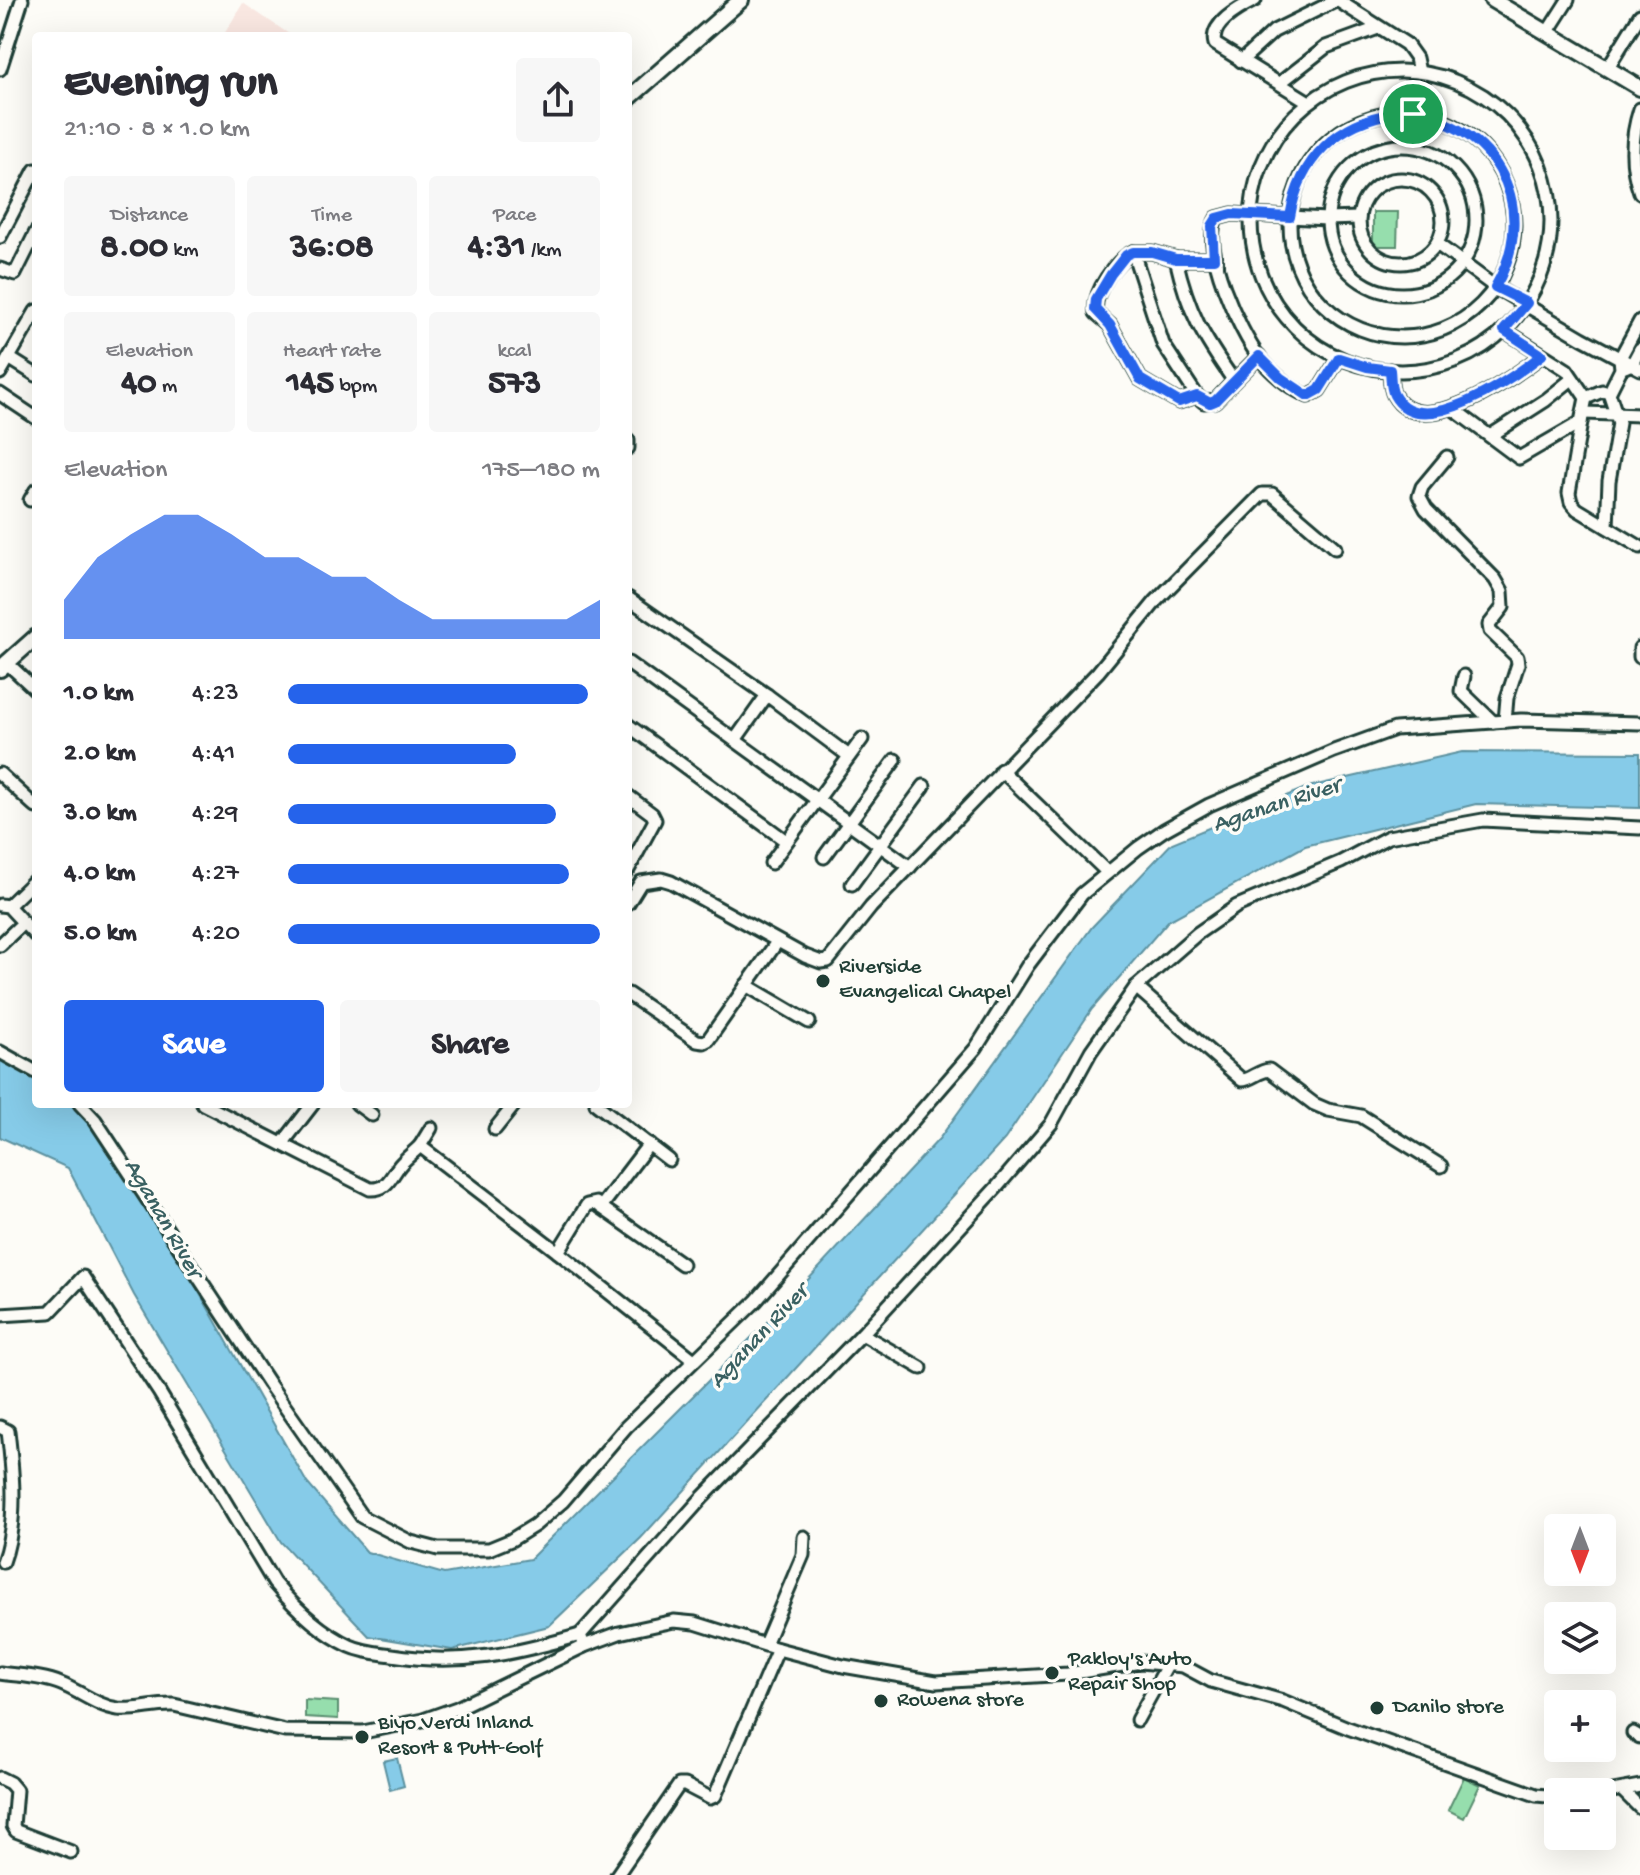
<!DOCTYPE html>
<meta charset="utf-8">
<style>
:root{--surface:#fff;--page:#f7f7f7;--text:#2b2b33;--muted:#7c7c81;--accent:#2563eb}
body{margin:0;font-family:"Gochi Hand",sans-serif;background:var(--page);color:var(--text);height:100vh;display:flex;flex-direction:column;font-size:30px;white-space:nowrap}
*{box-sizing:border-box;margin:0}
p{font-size:26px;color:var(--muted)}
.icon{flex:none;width:44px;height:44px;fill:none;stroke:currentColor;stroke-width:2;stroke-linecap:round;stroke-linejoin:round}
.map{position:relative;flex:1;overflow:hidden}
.panel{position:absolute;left:32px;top:32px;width:600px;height:1076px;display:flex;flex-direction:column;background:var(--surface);border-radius:8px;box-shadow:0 8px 32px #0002}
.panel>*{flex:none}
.needle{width:52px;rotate:180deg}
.controls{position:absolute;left:1544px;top:1514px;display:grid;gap:16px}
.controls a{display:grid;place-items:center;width:72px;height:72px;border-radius:8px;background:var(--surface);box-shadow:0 8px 32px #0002;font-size:40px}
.pin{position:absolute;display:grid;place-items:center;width:68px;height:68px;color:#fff;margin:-34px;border:4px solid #fff;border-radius:50%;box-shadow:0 2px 8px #0007}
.round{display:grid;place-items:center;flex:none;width:84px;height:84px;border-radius:8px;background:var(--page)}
.headline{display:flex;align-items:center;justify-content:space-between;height:136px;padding:0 32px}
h1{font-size:44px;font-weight:700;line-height:60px}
.metrics{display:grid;grid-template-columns:repeat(3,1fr);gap:12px;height:136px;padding:8px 32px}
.metrics div{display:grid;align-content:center;border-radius:8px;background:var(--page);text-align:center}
.metrics b{font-size:34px;font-weight:700}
.metrics small{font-size:22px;font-weight:400}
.metrics p{font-size:22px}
.chart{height:224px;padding:16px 32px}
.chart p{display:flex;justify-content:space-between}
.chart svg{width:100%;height:144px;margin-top:8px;fill:var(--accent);opacity:.7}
.cta{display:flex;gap:16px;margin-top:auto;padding:16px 32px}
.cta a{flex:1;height:92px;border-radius:8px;background:var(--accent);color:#fff;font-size:32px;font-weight:700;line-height:92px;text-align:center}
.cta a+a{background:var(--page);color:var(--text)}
ul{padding:0 32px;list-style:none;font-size:26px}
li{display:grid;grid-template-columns:128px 96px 1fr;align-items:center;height:60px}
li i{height:20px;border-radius:10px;background:var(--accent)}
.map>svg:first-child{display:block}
.built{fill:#f9e7e1}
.green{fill:#96dead;stroke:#5a8e70;stroke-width:2}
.water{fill:#86cbe8;stroke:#5d92a0;stroke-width:2}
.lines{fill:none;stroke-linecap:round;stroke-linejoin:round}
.minor-casing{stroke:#1f3d34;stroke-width:17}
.major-casing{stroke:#1f3d34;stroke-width:20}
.minor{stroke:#fdfcf7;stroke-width:11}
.major{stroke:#fdfcf7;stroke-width:14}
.route-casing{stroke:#fff;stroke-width:16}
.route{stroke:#2563eb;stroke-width:10}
.poi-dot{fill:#1f3d34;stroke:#fdfcf7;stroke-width:3}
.labels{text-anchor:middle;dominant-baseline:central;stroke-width:7;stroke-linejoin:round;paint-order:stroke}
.poi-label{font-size:22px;fill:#1f3d34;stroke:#fdfcf7;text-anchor:start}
.water-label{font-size:24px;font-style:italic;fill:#396061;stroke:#fdfcf7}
</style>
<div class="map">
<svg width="1640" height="1875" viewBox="0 0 1640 1875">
<rect width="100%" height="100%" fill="#fdfcf7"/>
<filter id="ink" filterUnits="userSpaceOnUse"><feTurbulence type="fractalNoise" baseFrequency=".0125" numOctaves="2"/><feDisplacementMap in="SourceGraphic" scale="16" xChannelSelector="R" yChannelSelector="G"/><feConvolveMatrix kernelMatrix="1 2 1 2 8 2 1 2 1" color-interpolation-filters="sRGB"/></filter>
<g filter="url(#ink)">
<!-- built -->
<polygon class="built" points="243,3 292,36 223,36"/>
<!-- green -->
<g class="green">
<polygon points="1373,212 1398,212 1397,246 1373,246"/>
<polygon points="305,1700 338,1702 338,1719 305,1717"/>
<polygon points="1464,1777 1480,1785 1464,1818 1448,1810"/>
</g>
<!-- water -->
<g class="water">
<polygon points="1462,752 1640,753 1640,808 1476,804 1305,846 1168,921 1092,1009 1005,1139 641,1538 549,1626 452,1650 369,1636 281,1542 134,1295 68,1168 0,1137 0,1057 36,1067 36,1104 81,1104 173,1246 307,1483 367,1552 444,1574 530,1559 791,1298 939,1139 1092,927 1172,843 1308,787"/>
<polygon points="397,1758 404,1786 390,1790 383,1761"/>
</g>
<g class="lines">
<!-- minor casing -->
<g class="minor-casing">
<g id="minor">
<path d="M1255,0C1239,8 1209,24 1215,44L1309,102"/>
<polyline points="1337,0 1406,44 1416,58 1419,72"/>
<polyline points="1547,33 1568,0"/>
<polyline points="1241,61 1274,31 1337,0"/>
<polyline points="0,69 22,0"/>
<polyline points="1607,69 1640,15"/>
<circle cx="1401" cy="221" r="150"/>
<polyline points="1280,83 1326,47 1378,28"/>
<path d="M1640,109C1631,137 1630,165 1640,193"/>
<circle cx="1402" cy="225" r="112"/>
<circle cx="1402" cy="220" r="74"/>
<circle cx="1401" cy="221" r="42"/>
<polyline points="0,237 35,170"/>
<polyline points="1437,244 1495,287 1582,338 1640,369"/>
<path d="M1133,252C1116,260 1092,293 1096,313L1110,325L1140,379L1179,402L1197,396"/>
<polyline points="1176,259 1152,252 1133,252 1163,344 1197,396 1204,402 1215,401 1234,381"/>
<path d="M1214,259H1176C1188,312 1203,337 1234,381L1259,356"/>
<polyline points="0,269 15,274 36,232"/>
<polyline points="9,358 36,375"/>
<path d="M1339,358L1319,390L1308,396C1290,389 1271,372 1259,357C1240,332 1199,245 1217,218L1232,214L1327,219L1359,218"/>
<polyline points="1625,367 1632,364 1640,349"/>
<path d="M1390,370C1391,378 1390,388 1394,395C1421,444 1515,376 1542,355"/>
<polyline points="0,373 36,311"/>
<polyline points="1609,393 1621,369 1620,358 1640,321"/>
<polyline points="0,394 36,418"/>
<polyline points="1586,398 1602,391 1609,393 1619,423 1609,481 1607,527"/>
<polyline points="1452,408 1519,458 1581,422 1586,398 1567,370 1504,330"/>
<polyline points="1585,413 1640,415"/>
<polyline points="1581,422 1569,493 1571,502 1577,509 1640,547"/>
<polyline points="1490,436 1546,400 1572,379"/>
<polyline points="628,440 628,448"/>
<polyline points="1447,457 1422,487 1419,496 1426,509 1495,579 1502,591 1503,607 1489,625 1490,631 1517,657 1518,664 1507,698 1505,721"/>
<polyline points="30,500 36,490"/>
<polyline points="628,598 767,695 849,756"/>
<polyline points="1640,648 1640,657"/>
<polyline points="7,663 36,690"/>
<polyline points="628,663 910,867"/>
<polyline points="1464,676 1461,691 1493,722"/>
<polyline points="628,725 786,841"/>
<polyline points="735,740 767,695"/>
<polyline points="1001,770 1107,872"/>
<polyline points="0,774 36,807"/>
<polyline points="628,796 652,814 655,820 628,870"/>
<polyline points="824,857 895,760"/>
<polyline points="771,863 862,739"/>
<polyline points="852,884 924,786"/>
<polyline points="628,903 641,882 661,879 671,882 805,956 821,962 828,961 871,907 1098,672 1156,601 1262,494 1272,494 1335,548"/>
<polyline points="0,905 8,906 36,936"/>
<polyline points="8,906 36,879"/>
<polyline points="0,945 23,923"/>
<polyline points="746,985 809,1022"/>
<path d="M1136,987L1242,1080C1251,1080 1258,1071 1269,1070L1314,1104L1328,1110L1361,1116L1441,1166"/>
<polyline points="628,994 697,1041 704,1042 708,1040 777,942"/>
<polyline points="0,1052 36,1072"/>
<polyline points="80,1104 95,1120 269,1384 362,1517 411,1542 438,1549 489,1549 511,1540 535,1525 563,1501 626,1427 756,1301 976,1048 1028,965 1082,894 1138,848 1164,830 1209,805 1334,751 1395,729 1521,720 1640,723"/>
<path d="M203,1104L370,1189C388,1190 390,1177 400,1165C406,1158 413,1153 420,1146L558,1252L587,1205L596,1203L601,1207L649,1144"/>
<polyline points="357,1104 372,1115"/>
<polyline points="596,1104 669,1160"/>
<polyline points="495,1129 515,1104"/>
<polyline points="282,1144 313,1104"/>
<polyline points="420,1146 431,1128"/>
<polyline points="601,1207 682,1264"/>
<polyline points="558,1252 694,1360"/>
<path d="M0,1315L50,1312L83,1277L159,1392L274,1583C295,1608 320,1632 350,1646C363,1652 378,1653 392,1655C460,1666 515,1654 580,1635"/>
<polyline points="862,1334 921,1368"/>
<path d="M0,1427L8,1431C13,1473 18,1521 3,1562"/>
<polyline points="765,1644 803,1555 804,1537"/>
<polyline points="584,1646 580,1635 702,1498 862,1334 997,1187 1051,1124 1091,1051 1136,987 1198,933 1237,906 1341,862 1388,837 1483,820 1640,828"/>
<path d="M0,1673C20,1676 42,1676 61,1684C81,1692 97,1706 118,1709C137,1711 155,1704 174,1705L285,1731L363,1732L423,1720L457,1708L584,1646L619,1633L674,1621L695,1623L778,1649L843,1666L936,1682L1068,1674L1141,1662L1183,1666L1211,1681L1283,1701L1348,1728L1536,1795L1558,1797"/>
<polyline points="1137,1720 1168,1664"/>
<polyline points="1633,1733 1640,1737"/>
<polyline points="0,1778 10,1783 16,1790 13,1826 16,1831 71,1852"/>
<polyline points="1622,1790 1640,1808"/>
<polyline points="1602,1793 1640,1786"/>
<polyline points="617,1875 679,1785 685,1785 710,1798 715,1796 778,1649"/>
</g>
</g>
<!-- major casing -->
<g class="major-casing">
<g id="major">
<polyline points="1492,0 1640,88"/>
<polyline points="628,99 741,0"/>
<polyline points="0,669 36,637"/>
</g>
</g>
<!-- minor -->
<use href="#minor" class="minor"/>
<!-- major -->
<use href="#major" class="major"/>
</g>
</g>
<g class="lines" filter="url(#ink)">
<!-- route casing -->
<g class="route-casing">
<path id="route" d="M1396,113C1491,115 1544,204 1495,287L1527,303L1504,330L1542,355C1515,376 1421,444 1394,395C1390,388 1391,378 1390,370L1367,367L1339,358L1319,390L1308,396L1281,378L1259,356L1215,401L1210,403L1197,396L1179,402L1140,379L1110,325L1095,309L1096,299L1111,274L1126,255L1133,252H1152L1176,259H1214L1212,226L1217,218L1232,214L1290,217C1299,159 1338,121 1396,113Z"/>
</g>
<!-- route -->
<use href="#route" class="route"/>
</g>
<!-- markers -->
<g class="poi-dot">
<circle cx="823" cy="981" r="8"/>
<circle cx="1052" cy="1673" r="8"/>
<circle cx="881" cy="1701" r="8"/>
<circle cx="1377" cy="1708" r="8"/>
<circle cx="362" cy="1737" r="8"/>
</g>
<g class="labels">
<!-- poi labels -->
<g class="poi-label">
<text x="839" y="968">Riverside<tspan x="839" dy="25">Evangelical Chapel</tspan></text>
<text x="1068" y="1660">Pakloy's Auto<tspan x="1068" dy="25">Repair Shop</tspan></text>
<text x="897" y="1701">Rowena store</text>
<text x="1393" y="1708">Danilo store</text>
<text x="378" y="1724">Biyo Verdi Inland<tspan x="378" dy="25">Resort &amp; Putt-Golf</tspan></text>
</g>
<!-- water labels -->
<g class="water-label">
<text transform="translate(1277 806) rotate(-18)">Aganan River</text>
<text transform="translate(162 1219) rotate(60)">Aganan River</text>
<text transform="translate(760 1337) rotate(-47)">Aganan River</text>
</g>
</g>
</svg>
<div class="controls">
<a><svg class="needle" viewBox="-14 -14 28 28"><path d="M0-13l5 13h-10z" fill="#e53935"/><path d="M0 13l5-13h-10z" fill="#7c7c81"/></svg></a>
<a><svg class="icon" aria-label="layers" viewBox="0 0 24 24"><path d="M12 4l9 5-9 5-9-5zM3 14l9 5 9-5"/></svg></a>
<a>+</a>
<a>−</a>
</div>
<div class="pin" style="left:1413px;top:114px;background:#1e9e55"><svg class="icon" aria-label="arrive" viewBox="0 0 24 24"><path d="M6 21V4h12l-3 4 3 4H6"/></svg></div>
<section class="panel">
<div class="headline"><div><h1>Evening run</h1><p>21:10 · 8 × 1.0 km</p></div><a class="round"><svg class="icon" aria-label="share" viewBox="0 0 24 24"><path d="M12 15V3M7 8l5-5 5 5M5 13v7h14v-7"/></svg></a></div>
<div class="metrics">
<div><p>Distance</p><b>8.00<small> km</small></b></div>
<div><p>Time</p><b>36:08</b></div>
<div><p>Pace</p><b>4:31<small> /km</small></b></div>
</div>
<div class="metrics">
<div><p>Elevation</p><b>40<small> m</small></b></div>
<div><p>Heart rate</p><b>145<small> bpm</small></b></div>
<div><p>kcal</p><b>573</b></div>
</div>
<div class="chart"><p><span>Elevation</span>175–180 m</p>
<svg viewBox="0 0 160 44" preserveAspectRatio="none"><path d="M0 44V32L10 19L20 12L30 6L40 6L50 12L60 19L70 19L80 25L90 25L100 32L110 38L120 38L130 38L140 38L150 38L160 32V44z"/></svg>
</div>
<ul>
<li><b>1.0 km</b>4:23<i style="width:96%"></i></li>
<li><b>2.0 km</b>4:41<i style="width:73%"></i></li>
<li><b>3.0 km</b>4:29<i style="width:86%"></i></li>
<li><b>4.0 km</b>4:27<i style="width:90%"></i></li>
<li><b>5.0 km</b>4:20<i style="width:100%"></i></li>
</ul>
<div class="cta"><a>Save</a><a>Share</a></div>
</section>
</div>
